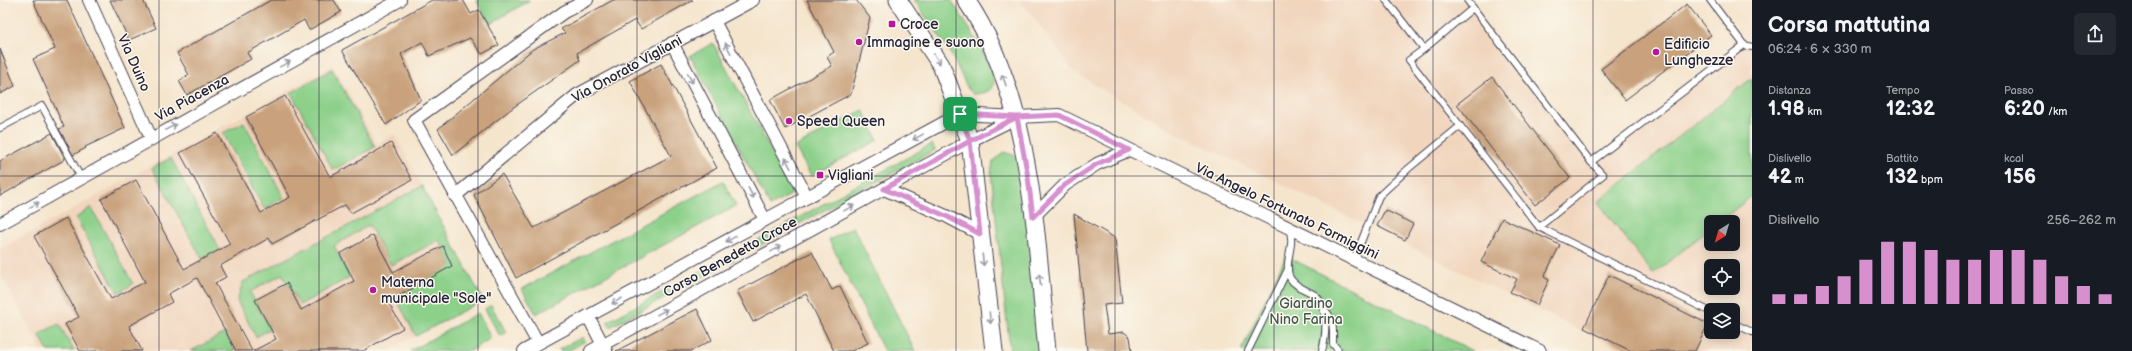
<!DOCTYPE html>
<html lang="it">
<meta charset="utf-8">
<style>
:root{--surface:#171b24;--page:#242831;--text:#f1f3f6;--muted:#9ea1a6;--accent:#d690ce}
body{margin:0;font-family:"Balsamiq Sans",sans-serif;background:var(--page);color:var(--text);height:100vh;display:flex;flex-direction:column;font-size:15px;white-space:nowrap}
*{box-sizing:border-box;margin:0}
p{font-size:13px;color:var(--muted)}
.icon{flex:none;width:22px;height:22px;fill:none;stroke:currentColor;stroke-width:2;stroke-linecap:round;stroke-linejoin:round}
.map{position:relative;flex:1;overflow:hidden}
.details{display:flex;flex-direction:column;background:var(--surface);width:380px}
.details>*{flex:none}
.needle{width:26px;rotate:217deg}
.controls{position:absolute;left:1704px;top:215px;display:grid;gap:8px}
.controls a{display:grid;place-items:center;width:36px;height:36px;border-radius:6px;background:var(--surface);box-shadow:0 2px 10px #0003;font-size:20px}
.pin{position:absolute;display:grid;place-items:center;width:34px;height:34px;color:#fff;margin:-17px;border-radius:8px;box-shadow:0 2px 6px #0006}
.round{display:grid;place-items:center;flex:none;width:42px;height:42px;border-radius:6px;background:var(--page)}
.headline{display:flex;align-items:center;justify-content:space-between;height:68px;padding:0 16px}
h1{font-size:22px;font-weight:800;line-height:30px}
.figures{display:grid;grid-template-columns:repeat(3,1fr);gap:6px;height:68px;padding:4px 16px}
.figures div{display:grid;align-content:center}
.figures b{font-size:20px;font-weight:800}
.figures small{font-size:11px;font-weight:400}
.figures p{font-size:11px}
.chart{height:112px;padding:8px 16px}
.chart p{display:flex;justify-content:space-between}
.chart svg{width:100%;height:72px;margin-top:4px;stroke:var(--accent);stroke-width:6}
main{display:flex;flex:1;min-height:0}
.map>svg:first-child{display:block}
.built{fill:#f1d5bd;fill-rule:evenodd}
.green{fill:#8cd08a;stroke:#577962}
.building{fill:#c9a27d}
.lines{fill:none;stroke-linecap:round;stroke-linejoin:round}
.service-casing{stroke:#423f51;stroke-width:8}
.minor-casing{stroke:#423f51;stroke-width:14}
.secondary-casing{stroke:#423f51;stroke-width:19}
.service{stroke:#fff;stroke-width:6}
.minor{stroke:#fff;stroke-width:12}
.secondary{stroke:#fff;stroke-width:17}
.oneway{stroke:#9c9ca7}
.route-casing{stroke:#fff;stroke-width:8}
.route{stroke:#d690ce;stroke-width:5}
.grid{fill:none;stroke:#22223b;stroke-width:1;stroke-opacity:0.55}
.poi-dot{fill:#b5179e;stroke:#fbf7ec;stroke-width:1.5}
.labels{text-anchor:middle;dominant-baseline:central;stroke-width:3;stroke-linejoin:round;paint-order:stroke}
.poi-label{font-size:14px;fill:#22223b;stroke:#fbf7ec;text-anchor:start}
.street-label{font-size:14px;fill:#22223b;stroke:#fbf7ec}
.park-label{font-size:14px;fill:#425653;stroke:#fbf7ec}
</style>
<main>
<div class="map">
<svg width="1752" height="351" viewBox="0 0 1752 351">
<rect width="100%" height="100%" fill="#fbf7ec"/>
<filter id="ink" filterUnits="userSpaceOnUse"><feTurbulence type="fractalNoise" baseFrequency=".025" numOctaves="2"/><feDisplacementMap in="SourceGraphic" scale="8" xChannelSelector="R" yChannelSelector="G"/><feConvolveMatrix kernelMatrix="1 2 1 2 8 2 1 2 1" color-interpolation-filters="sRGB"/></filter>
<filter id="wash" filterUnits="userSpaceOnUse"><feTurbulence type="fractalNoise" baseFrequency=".012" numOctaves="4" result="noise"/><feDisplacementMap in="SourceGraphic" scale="16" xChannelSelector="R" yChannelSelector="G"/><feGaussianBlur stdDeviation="0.9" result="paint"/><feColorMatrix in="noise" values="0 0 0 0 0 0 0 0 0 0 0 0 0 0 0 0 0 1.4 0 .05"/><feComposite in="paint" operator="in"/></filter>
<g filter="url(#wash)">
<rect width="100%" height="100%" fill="#f5e5cd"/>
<!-- built -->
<g class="built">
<path d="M1020,0H1465L1591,162L1744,45L1752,47V351H1623L1171,130L1075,73ZM1711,222H1733V244H1711ZM1711,266H1733V288H1711ZM1711,310H1733V332H1711Z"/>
<polygon points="333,66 377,144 394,134 483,300 387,351 42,351 0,273 0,249"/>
</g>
<!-- green -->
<g class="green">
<polygon points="476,0 530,0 490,24"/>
<path d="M914,0H951C960,13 994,66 994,79C994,92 983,94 973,94L968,89L949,50Z"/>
<polygon points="713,43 794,193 770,206 690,56"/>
<polygon points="332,69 375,147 333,170 291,93"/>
<polygon points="1752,78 1752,196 1719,222 1711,222 1711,228 1653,274 1598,202"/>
<polygon points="863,110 878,140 811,176 795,147"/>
<polygon points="244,122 284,198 264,209 223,133"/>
<polygon points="932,144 935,150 742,255 740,250"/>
<polygon points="1003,152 1014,155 1020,160 1041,351 1010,351 991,173 993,162"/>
<polygon points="171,158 220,250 202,259 152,168"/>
<polygon points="723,181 736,206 536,314 522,289"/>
<polygon points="422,186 483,300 416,336 396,298 452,265 439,240 391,265 369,225 334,246 350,277 300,305 282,274 250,292 270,329 256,337 237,301 243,282"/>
<polygon points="91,207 133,284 118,293 76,218"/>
<polygon points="853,227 915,351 884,351 829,240"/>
<polygon points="731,254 734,260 610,327 607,322"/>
<polygon points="1286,256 1473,351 1241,351"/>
<polygon points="491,305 506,332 500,336 485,309"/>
<polygon points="478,313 491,338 470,351 410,351"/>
<polygon points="59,324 74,351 48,351 39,334"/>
<polygon points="225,333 235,351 191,351"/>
<polygon points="583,337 585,341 568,351 560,351 559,349"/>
</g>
<g id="blocks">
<!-- building -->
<g class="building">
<polygon points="33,0 67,0 125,128 85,147 86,148 73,155 59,129 64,127 33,59 55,49"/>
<polygon points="110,0 143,0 156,28 129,40"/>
<polygon points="271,0 334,0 341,12 309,30 304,20 247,53 251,59 187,95 179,81 189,75 177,53"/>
<polygon points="432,0 463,0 471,14 479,10 499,45 482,54 470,38 429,56 422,42 401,54 421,100 386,125 342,50"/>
<polygon points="613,0 693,0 641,29 635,20 577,53 580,60 511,109 453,155 438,129 533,49 565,33 561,29"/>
<polygon points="807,0 856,0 870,18 851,94 785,129 770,100 832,66 827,57 834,52"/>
<polygon points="1687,4 1711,35 1625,100 1601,69"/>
<polygon points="0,49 15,86 0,94"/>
<polygon points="661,64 717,168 516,278 474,195 502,174 534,228 671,156 630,81"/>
<polygon points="1492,77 1570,178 1535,205 1457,104"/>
<polygon points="285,96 330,177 391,143 412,180 351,213 345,205 272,244 269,238 220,266 226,277 215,283 252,351 236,351 197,278 168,294 172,302 129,326 142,351 80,351 65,324 79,317 34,236 66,218 111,299 145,282 101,199 136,180 184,269 230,244 180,153 217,133 261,213 290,197 246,117"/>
<polygon points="52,133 65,159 64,160 0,196 0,161"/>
<polygon points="1385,210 1413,224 1405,240 1377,226"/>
<polygon points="1074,214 1115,238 1122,303 1104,305 1108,334 1124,332 1130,337 1132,351 1087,351"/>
<polygon points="1502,218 1560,245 1544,277 1549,280 1537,305 1510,292 1517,279 1481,262"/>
<polygon points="373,235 393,272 443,246 452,266 388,302 403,328 363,351 253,351 276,339 255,300 287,283 301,310 354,281 340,254"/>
<polygon points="812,252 832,290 840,286 868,343 851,351 834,351 806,294 753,322 737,291"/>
<polygon points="1609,275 1708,324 1695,351 1631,351 1584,328"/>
<polygon points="697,309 712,340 691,351 616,351"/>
</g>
</g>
</g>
<g filter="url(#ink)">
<use href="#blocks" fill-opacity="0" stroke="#423f51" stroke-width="1"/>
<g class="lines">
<!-- service casing -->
<g class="service-casing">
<g id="service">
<polyline points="1386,0 1424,49 1473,8"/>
<polyline points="1467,0 1591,162 1744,45"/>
<polyline points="1710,0 1744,45 1752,47"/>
<polyline points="1424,49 1409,60 1539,227 1711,312"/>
<polyline points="0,128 42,106 81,178"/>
<polyline points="1539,227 1603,175 1591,162"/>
<path d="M1290,229C1290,234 1292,239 1291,244C1290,254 1285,268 1290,278C1295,287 1307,290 1315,295C1329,306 1326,337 1322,351"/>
<polyline points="1354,260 1379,196 1408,169 1460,126"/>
<path d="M1322,307C1335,319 1333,328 1333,344L1339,351"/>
<polyline points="1733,323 1752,332"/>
<polyline points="1248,351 1288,269"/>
</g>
</g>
<!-- minor casing -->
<g class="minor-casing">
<g id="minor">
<polyline points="89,0 151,138"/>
<polyline points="714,21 807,197"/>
<polyline points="672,43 765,220"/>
<polyline points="884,189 946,216 980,234"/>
<polyline points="455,196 577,95 753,0"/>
<polyline points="1033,217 1065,185 1097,164 1129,150"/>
<polyline points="0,224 400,0"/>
<polyline points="588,316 606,351"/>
<polyline points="538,343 414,120 564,12 587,0"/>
<polyline points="524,351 960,114 1017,117 1059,115 1540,351"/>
<polyline points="591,351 970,141 1016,118"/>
</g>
</g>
<!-- secondary casing -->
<g class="secondary-casing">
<g id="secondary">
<polyline points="898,0 941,65 970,141 994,351"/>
<path d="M966,0C1032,96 1036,238 1047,351"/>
</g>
</g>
<!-- service -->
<use href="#service" class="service"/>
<!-- minor -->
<use href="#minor" class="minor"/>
<!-- secondary -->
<use href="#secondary" class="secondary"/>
</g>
<!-- one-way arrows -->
<defs><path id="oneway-shaft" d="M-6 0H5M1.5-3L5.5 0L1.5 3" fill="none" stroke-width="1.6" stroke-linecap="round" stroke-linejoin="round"/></defs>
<g class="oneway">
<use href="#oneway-shaft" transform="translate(728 48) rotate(-118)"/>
<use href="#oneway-shaft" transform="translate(937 59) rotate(58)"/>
<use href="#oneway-shaft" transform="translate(285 64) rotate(-29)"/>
<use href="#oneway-shaft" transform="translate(690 78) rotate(62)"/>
<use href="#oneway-shaft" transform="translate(1004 80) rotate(-110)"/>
<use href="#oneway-shaft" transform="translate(171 127) rotate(-29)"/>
<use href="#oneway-shaft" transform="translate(918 137) rotate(151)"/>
<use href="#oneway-shaft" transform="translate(788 163) rotate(-118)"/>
<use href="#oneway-shaft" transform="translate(751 193) rotate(62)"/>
<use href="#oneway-shaft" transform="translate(34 205) rotate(-30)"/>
<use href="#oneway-shaft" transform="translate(849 208) rotate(-29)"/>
<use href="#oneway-shaft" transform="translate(731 239) rotate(151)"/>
<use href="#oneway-shaft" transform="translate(776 249) rotate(-29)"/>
<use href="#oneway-shaft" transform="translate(983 260) rotate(83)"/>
<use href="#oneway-shaft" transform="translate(1040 280) rotate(-96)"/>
<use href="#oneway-shaft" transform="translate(617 301) rotate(151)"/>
<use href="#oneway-shaft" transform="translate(662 312) rotate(-29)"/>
<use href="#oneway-shaft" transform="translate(990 318) rotate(83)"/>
</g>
</g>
<g class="lines" filter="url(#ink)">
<!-- route casing -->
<g class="route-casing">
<polyline id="route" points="960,114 970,141 884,189 946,216 980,234 970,141 1017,117 1059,115 1129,150 1097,164 1065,185 1033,217 1028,177 1017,117 960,114"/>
</g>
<!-- route -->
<use href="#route" class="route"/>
</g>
<!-- grid -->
<path class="grid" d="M159,0V351M319,0V351M478,0V351M637,0V351M796,0V351M956,0V351M1115,0V351M1274,0V351M1433,0V351M1593,0V351M0,176H1752"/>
<!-- markers -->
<g class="poi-dot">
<rect x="888" y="20" width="8" height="8" rx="2"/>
<circle cx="859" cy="42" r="4"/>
<circle cx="1656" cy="52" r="4"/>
<circle cx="789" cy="121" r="4"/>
<rect x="816" y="171" width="8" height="8" rx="2"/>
<circle cx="373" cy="290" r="4"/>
</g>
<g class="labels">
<!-- poi labels -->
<g class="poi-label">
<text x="900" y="24">Croce</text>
<text x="867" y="42">Immagine e suono</text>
<text x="1664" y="44">Edificio<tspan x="1664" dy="16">Lunghezze</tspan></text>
<text x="797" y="121">Speed Queen</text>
<text x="828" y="175">Vigliani</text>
<text x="381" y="282">Materna<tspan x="381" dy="16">municipale "Sole"</tspan></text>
</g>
<!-- street labels -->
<g class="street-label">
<text transform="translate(134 63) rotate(66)">Via Duino</text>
<text transform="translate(627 69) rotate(-29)">Via Onorato Vigliani</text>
<text transform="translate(192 98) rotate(-29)">Via Piacenza</text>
<text transform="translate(1287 211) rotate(26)">Via Angelo Fortunato Formiggini</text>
<text transform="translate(730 257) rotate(-29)">Corso Benedetto Croce</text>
</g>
<!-- park labels -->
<g class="park-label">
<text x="1306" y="303">Giardino<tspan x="1306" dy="16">Nino Farina</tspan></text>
</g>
</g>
</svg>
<div class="controls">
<a><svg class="needle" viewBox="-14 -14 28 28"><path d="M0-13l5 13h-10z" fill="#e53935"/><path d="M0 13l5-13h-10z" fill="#9ea1a6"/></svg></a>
<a><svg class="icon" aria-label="locate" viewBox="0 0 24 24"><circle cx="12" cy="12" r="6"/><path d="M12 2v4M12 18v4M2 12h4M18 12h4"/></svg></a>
<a><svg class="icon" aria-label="layers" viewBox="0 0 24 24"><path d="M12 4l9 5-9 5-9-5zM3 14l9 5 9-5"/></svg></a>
</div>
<div class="pin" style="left:960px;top:114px;background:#1e9e55"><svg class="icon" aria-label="arrive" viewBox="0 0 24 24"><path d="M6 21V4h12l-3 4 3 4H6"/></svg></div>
</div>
<section class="details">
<div class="headline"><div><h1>Corsa mattutina</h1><p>06:24 · 6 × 330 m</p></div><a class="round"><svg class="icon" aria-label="share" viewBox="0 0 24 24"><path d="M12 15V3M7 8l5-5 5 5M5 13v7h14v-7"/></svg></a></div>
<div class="figures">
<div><p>Distanza</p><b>1.98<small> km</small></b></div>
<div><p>Tempo</p><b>12:32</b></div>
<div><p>Passo</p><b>6:20<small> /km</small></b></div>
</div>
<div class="figures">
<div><p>Dislivello</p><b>42<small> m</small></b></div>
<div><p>Battito</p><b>132<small> bpm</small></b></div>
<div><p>kcal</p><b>156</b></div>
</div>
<div class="chart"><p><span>Dislivello</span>256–262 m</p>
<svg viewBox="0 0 160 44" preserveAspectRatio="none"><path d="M5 44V38M15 44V38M25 44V33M35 44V27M45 44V17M55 44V6M65 44V6M75 44V11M85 44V17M95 44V17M105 44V11M115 44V11M125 44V17M135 44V27M145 44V33M155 44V38"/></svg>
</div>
</section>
</main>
